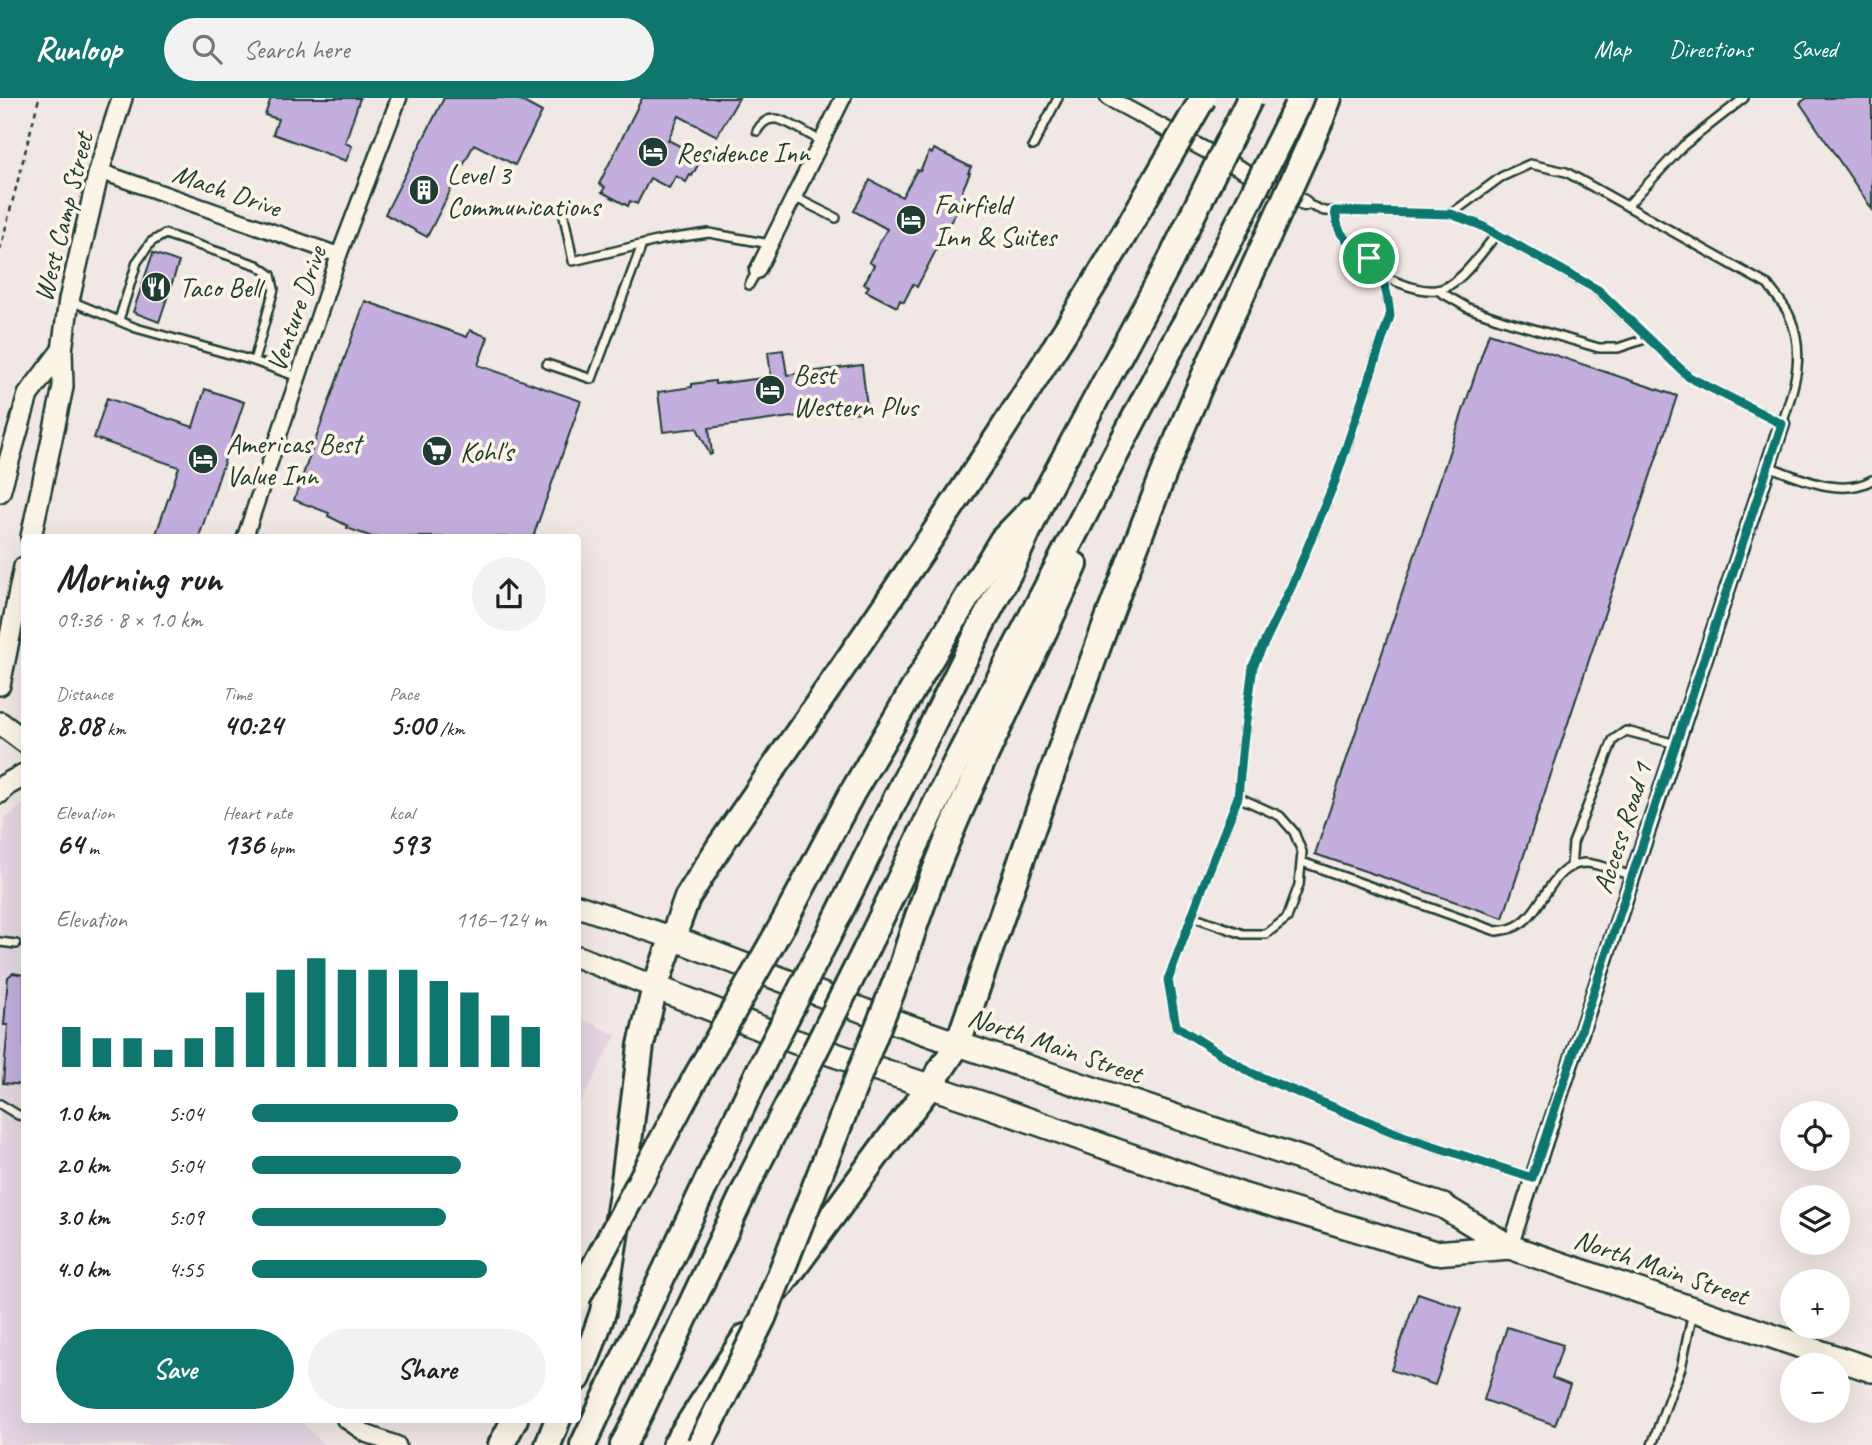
<!DOCTYPE html>
<meta charset="utf-8">
<style>
:root{--surface:#fff;--page:#f2f2f2;--text:#222;--muted:#767676;--accent:#0f766e}
body{margin:0;font-family:Caveat,sans-serif;background:var(--page);color:var(--text);height:100vh;display:flex;flex-direction:column;font-size:26px;white-space:nowrap}
*{box-sizing:border-box;margin:0}
p{font-size:23px;color:var(--muted)}
.icon{flex:none;width:38px;height:38px;fill:none;stroke:currentColor;stroke-width:2;stroke-linecap:round;stroke-linejoin:round}
.map{position:relative;flex:1;overflow:hidden}
.sheet{position:absolute;left:21px;top:436px;width:560px;height:889px;display:flex;flex-direction:column;background:var(--surface);border-radius:7px;box-shadow:0 7px 28px #0002}
.sheet>*{flex:none}
.buttons{position:absolute;left:1780px;top:1003px;display:grid;gap:14px}
.buttons a{display:grid;place-items:center;width:70px;height:70px;border-radius:50%;background:var(--surface);box-shadow:0 7px 28px #0002;font-size:35px}
.pin{position:absolute;display:grid;place-items:center;width:60px;height:60px;color:#fff;margin:-30px;border:4px solid #fff;border-radius:50%;box-shadow:0 2px 7px #0007}
.round{display:grid;place-items:center;flex:none;width:74px;height:74px;border-radius:37px;background:var(--page)}
.overview{display:flex;align-items:center;justify-content:space-between;height:119px;padding:0 35px}
h1{font-size:38px;font-weight:800;line-height:52px}
.stats{display:grid;grid-template-columns:repeat(3,1fr);gap:10px;height:119px;padding:7px 35px}
.stats div{display:grid;align-content:center}
.stats b{font-size:30px;font-weight:800}
.stats small{font-size:19px;font-weight:400}
.stats p{font-size:19px}
.chart{height:196px;padding:14px 35px}
.chart p{display:flex;justify-content:space-between}
.chart svg{width:100%;height:126px;margin-top:7px;stroke:var(--accent);stroke-width:6}
.button{display:flex;gap:14px;margin-top:auto;padding:14px 35px}
.button a{flex:1;height:80px;border-radius:42px;background:var(--accent);color:#fff;font-size:28px;font-weight:800;line-height:80px;text-align:center}
.button a+a{background:var(--page);color:var(--text)}
ul{padding:0 35px;list-style:none;font-size:23px}
li{display:grid;grid-template-columns:112px 84px 1fr;align-items:center;height:52px}
li i{height:18px;border-radius:9px;background:var(--accent)}
header{display:flex;align-items:center;gap:42px;box-sizing:border-box;height:98px;padding:0 35px;background:var(--accent);color:#fff}
header strong{font-size:33px}
nav{display:flex;gap:38px;margin-inline-start:auto;font-size:24px}
.search{width:490px;height:63px;background:var(--page);display:flex;align-items:center;gap:18px;box-sizing:border-box;padding:0 24px;border-radius:38px;color:var(--muted);font-size:26px}
.map>svg:first-child{display:block}
.built{fill:#e3d6e2}
.building{fill:#c3aede;stroke:#1f3d34;stroke-width:2}
.lines{fill:none;stroke-linecap:round;stroke-linejoin:round}
.service-casing{stroke:#1f3d34;stroke-width:12}
.minor-casing{stroke:#1f3d34;stroke-width:19}
.tertiary-casing{stroke:#1f3d34;stroke-width:21}
.secondary-casing{stroke:#1f3d34;stroke-width:24}
.primary-casing{stroke:#1f3d34;stroke-width:26}
.trunk-casing{stroke:#1f3d34;stroke-width:28}
.motorway-casing{stroke:#1f3d34;stroke-width:30}
.path{stroke:#1f3d34;stroke-width:2.5;stroke-dasharray:5 5;stroke-linecap:butt}
.service{stroke:#fcf5e5;stroke-width:7}
.minor{stroke:#fcf5e5;stroke-width:14}
.tertiary{stroke:#fcf5e5;stroke-width:16}
.secondary{stroke:#fcf5e5;stroke-width:19}
.primary{stroke:#fcf5e5;stroke-width:21}
.trunk{stroke:#fcf5e5;stroke-width:23}
.motorway{stroke:#fcf5e5;stroke-width:24}
.motorway-bridge-casing{stroke:#1f3d34;stroke-width:30;stroke-linecap:butt}
.motorway-bridge{stroke:#fcf5e5;stroke-width:24}
.route-casing{stroke:#fff;stroke-width:14}
.route{stroke:#0f766e;stroke-width:9}
.labels{text-anchor:middle;dominant-baseline:central;stroke-width:7;stroke-linejoin:round;paint-order:stroke}
.poi-label{font-size:28px;fill:#1f3d34;stroke:#fcf5e5;text-anchor:start}
.street-label{font-size:28px;fill:#1f3d34;stroke:#fcf5e5}
</style>
<header>
<strong>Runloop</strong>
<div class="search"><svg class="icon" aria-label="search" viewBox="0 0 24 24"><circle cx="10" cy="10" r="6"/><path d="M15 15l6 6"/></svg>Search here</div>
<nav><a>Map</a><a>Directions</a><a>Saved</a></nav>
</header>
<div class="map">
<svg width="1872" height="1347" viewBox="0 0 1872 1347">
<rect width="100%" height="100%" fill="#f1e7e4"/>
<filter id="ink" filterUnits="userSpaceOnUse"><feTurbulence type="fractalNoise" baseFrequency=".0143" numOctaves="2"/><feDisplacementMap in="SourceGraphic" scale="14" xChannelSelector="R" yChannelSelector="G"/><feConvolveMatrix kernelMatrix="1 2 1 2 8 2 1 2 1" color-interpolation-filters="sRGB"/></filter>
<g filter="url(#ink)">
<!-- built -->
<g class="built">
<polygon points="24,706 24,1321 300,1321 322,1345 325,1347 0,1347 0,760 5,721"/>
<polygon points="578,918 616,937 578,1010"/>
</g>
<!-- building -->
<g class="building">
<polygon points="271,0 360,0 345,45 352,48 346,63 273,36 278,21 265,17"/>
<polygon points="444,0 516,0 542,14 515,67 474,46 427,139 385,116"/>
<polygon points="642,0 739,0 717,38 679,18 668,42 699,58 696,64 699,65 692,78 690,77 686,84 676,78 669,90 650,80 637,106 630,103 628,108 602,94 605,89 599,86"/>
<polygon points="1807,0 1872,0 1872,111 1800,5"/>
<polygon points="934,51 971,69 968,75 970,75 962,93 965,96 917,189 913,186 904,204 900,202 897,209 866,193 869,188 864,186 874,167 869,164 887,131 854,113 870,82 902,99 917,72 920,73 929,54 932,56"/>
<polygon points="153,155 179,164 159,224 133,214"/>
<polygon points="365,203 467,239 470,232 488,239 478,267 581,303 533,439 372,439 347,430 348,428 328,418 329,415 294,402"/>
<polygon points="1489,235 1677,298 1503,820 1315,756"/>
<polygon points="783,252 787,277 862,267 867,309 860,310 861,314 845,316 845,312 709,330 712,356 710,357 697,330 663,334 658,294 692,289 692,286 715,283 715,286 771,279 768,254"/>
<polygon points="205,291 244,304 199,439 155,439 179,369 94,340 107,300 193,329"/>
<polygon points="13,875 24,877 24,987 3,985 8,927 4,927 8,879"/>
<polygon points="1418,1195 1462,1210 1435,1287 1391,1272"/>
<polygon points="1507,1229 1563,1247 1552,1280 1570,1287 1555,1327 1484,1302"/>
</g>
<g class="lines">
<!-- service casing -->
<g class="service-casing">
<g id="service">
<path d="M757,33C761,26 766,20 775,21C785,21 812,38 822,44"/>
<polyline points="1033,48 1058,0"/>
<polyline points="794,99 836,120"/>
<path d="M1304,105L1324,113L1451,116L1480,127L1597,192L1689,279L1782,326C1794,290 1806,256 1790,219C1786,208 1775,197 1768,187L1566,74L1530,66L1501,79L1451,116"/>
<polyline points="1627,108 1683,48 1744,0"/>
<path d="M1335,113C1336,120 1337,129 1341,135C1348,146 1362,151 1370,161C1384,177 1388,197 1390,218L1335,383L1292,487L1253,568L1243,646L1238,699L1208,775L1168,882L1176,928L1251,975L1403,1038L1532,1080"/>
<polyline points="564,118 573,163 661,142 709,135 770,146"/>
<path d="M1382,178C1398,184 1418,194 1436,192C1459,190 1482,153 1497,136"/>
<polyline points="749,187 757,173"/>
<polyline points="1437,192 1468,210 1503,222 1599,250 1618,250 1648,240"/>
<polyline points="71,203 136,230 254,263 298,279"/>
<polyline points="119,222 137,164 151,144 165,136 257,167 271,177 274,191 254,263"/>
<polyline points="547,266 592,281 642,147"/>
<path d="M1768,368C1800,380 1840,400 1872,382"/>
<path d="M1302,764L1496,833C1501,832 1508,832 1512,830C1544,819 1547,768 1584,765C1594,764 1622,775 1632,778"/>
<polyline points="1571,769 1573,745 1613,642 1626,633 1676,646"/>
<polyline points="1192,818 1243,836 1266,836 1287,820 1299,787 1302,754 1294,734 1280,718 1238,699"/>
<polyline points="0,844 16,846"/>
<polyline points="0,1006 18,1017 24,1018"/>
<polyline points="1652,1347 1670,1297 1681,1270 1693,1214"/>
</g>
</g>
<!-- minor casing -->
<g class="minor-casing">
<g id="minor">
<polyline points="1108,0 1304,105"/>
<polyline points="99,73 339,157"/>
<polyline points="757,173 843,0"/>
<polyline points="245,439 339,157 399,0"/>
<polyline points="1510,1149 1782,326"/>
</g>
</g>
<!-- tertiary casing -->
<g class="tertiary-casing">
<polyline id="tertiary" points="345,1321 367,1336 397,1347"/>
</g>
<!-- secondary casing -->
<g class="secondary-casing">
<g id="secondary">
<polyline points="0,394 28,297 62,252"/>
<polyline points="31,439 63,289 62,252 69,202 99,73 122,0"/>
<polyline points="0,587 24,469"/>
</g>
</g>
<!-- primary casing -->
<g class="primary-casing">
<g id="primary">
<polyline points="0,625 24,643"/>
<polyline points="0,694 4,688 24,677"/>
<polyline points="578,808 673,840"/>
<polyline points="578,859 655,889"/>
</g>
</g>
<!-- trunk casing -->
<g class="trunk-casing">
<g id="trunk">
<polyline points="673,840 864,913 958,946 1443,1108 1510,1149 1872,1272"/>
<polyline points="655,889 796,944 986,1007 1245,1098 1435,1155 1510,1149"/>
</g>
</g>
<!-- motorway casing -->
<g class="motorway-casing">
<g id="motorway">
<polyline points="1321,21 1329,0"/>
<polyline points="784,824 852,695 956,518 1002,442 1032,411"/>
<polyline points="827,840 980,530 1010,473 1044,398 1170,163"/>
<polyline points="865,853 955,666 1172,248 1210,182"/>
<path d="M902,868C943,728 1016,600 1075,467"/>
<path d="M780,1189L883,1049L930,988L958,946C1006,804 1056,662 1108,521C1149,412 1190,303 1241,198"/>
<path d="M578,1280L589,1254L603,1214L624,1083L641,947L655,889L687,800L721,746C859,546 998,348 1122,140"/>
<polyline points="501,1347 515,1321"/>
<polyline points="548,1347 558,1321"/>
<polyline points="583,1347 759,973"/>
<polyline points="623,1347 640,1315 753,1075 798,987"/>
<polyline points="675,1347 745,1239"/>
</g>
</g>
<!-- path -->
<polyline class="path" points="0,152 39,0"/>
<!-- service -->
<use href="#service" class="service"/>
<!-- minor -->
<use href="#minor" class="minor"/>
<!-- tertiary -->
<use href="#tertiary" class="tertiary"/>
<!-- secondary -->
<use href="#secondary" class="secondary"/>
<!-- primary -->
<use href="#primary" class="primary"/>
<!-- trunk -->
<use href="#trunk" class="trunk"/>
<!-- motorway -->
<use href="#motorway" class="motorway"/>
<!-- motorway-bridge casing -->
<g class="motorway-bridge-casing">
<g id="motorway-bridge">
<polyline points="1122,140 1203,0"/>
<polyline points="1170,163 1250,0"/>
<polyline points="1210,182 1296,9"/>
<polyline points="1241,198 1321,21"/>
<polyline points="759,973 827,840"/>
<polyline points="798,987 865,853"/>
<polyline points="578,1199 696,979 784,824"/>
<polyline points="700,1347 763,1220 902,868"/>
</g>
</g>
<!-- motorway-bridge -->
<use href="#motorway-bridge" class="motorway-bridge"/>
</g>
</g>
<g class="lines" filter="url(#ink)">
<!-- route casing -->
<g class="route-casing">
<path id="route" d="M1335,113L1451,116L1480,127L1598,192L1689,279L1782,326L1532,1080L1403,1038L1251,975L1176,928L1168,882L1208,775L1238,699L1243,646L1253,568L1292,487L1335,383L1390,218C1388,197 1384,177 1370,161C1362,151 1348,146 1341,135C1337,129 1336,120 1335,113Z"/>
</g>
<!-- route -->
<use href="#route" class="route"/>
</g>
<!-- icons -->
<defs>
<g id="hotel-disc" transform="scale(1.575)"><circle r="9.5" fill="#1f3d34" stroke="#fcf5e5"/><path d="M-6-4.5h1.5V1H6V5H4.5V3h-9V5H-6ZM-4 0a1.8 1.8 0 1 1 3.6 0ZM.5 0V-2.5h3Q6-2.5 6 0Z" fill="#fff"/></g>
<g id="building-disc" transform="scale(1.575)"><circle r="9.5" fill="#1f3d34" stroke="#fcf5e5"/><path d="M-4-6H4V6H1V3H-1V6H-4ZM-2.5-4.3h1.7v1.8h-1.7ZM.8-4.3h1.7v1.8H.8ZM-2.5-1h1.7V.8h-1.7ZM.8-1h1.7V.8H.8Z" fill="#fff"/></g>
<g id="restaurant-disc" transform="scale(1.575)"><circle r="9.5" fill="#1f3d34" stroke="#fcf5e5"/><path d="M-5-6h1v4h1v-4h1v4h1v-4h1v5L-1.5 .5V6h-2V.5L-5-1ZM5-6V6H3V1.5H1.5Q1.5-4 5-6Z" fill="#fff"/></g>
<g id="supermarket-disc" transform="scale(1.575)"><circle r="9.5" fill="#1f3d34" stroke="#fcf5e5"/><path d="M-6-5.5h2.5l.6 2H6L4.5 2H-2.5L-4.4-4H-6ZM-1.5 3.2a1.3 1.3 0 1 0 .1 0ZM3 3.2a1.3 1.3 0 1 0 .1 0Z" fill="#fff"/></g>
</defs>
<g fill-rule="evenodd">
<use href="#hotel-disc" x="653" y="54"/>
<use href="#building-disc" x="424" y="92"/>
<use href="#hotel-disc" x="911" y="122"/>
<use href="#restaurant-disc" x="156" y="189"/>
<use href="#hotel-disc" x="770" y="292"/>
<use href="#supermarket-disc" x="437" y="353"/>
<use href="#hotel-disc" x="203" y="361"/>
</g>
<g class="labels">
<!-- poi labels -->
<g class="poi-label">
<text x="676" y="54">Residence Inn</text>
<text x="447" y="76">Level 3<tspan x="447" dy="32">Communications</tspan></text>
<text x="934" y="106">Fairfield<tspan x="934" dy="32">Inn &amp; Suites</tspan></text>
<text x="179" y="189">Taco Bell</text>
<text x="793" y="276">Best<tspan x="793" dy="32">Western Plus</tspan></text>
<text x="226" y="345">Americas Best<tspan x="226" dy="32">Value Inn</tspan></text>
<text x="460" y="353">Kohl's</text>
</g>
<!-- street labels -->
<g class="street-label">
<text transform="translate(227 92) rotate(19)">Mach Drive</text>
<text transform="translate(63 119) rotate(-76)">West Camp Street</text>
<text transform="translate(296 211) rotate(-71)">Venture Drive</text>
<text transform="translate(1622 730) rotate(-72)">Access Road 1</text>
<text transform="translate(1055 947) rotate(19)">North Main Street</text>
<text transform="translate(1661 1169) rotate(19)">North Main Street</text>
</g>
</g>
</svg>
<div class="buttons">
<a><svg class="icon" aria-label="locate" viewBox="0 0 24 24"><circle cx="12" cy="12" r="6"/><path d="M12 2v4M12 18v4M2 12h4M18 12h4"/></svg></a>
<a><svg class="icon" aria-label="layers" viewBox="0 0 24 24"><path d="M12 4l9 5-9 5-9-5zM3 14l9 5 9-5"/></svg></a>
<a>+</a>
<a>−</a>
</div>
<div class="pin" style="left:1369px;top:160px;background:#1e9e55"><svg class="icon" aria-label="arrive" viewBox="0 0 24 24"><path d="M6 21V4h12l-3 4 3 4H6"/></svg></div>
<section class="sheet">
<div class="overview"><div><h1>Morning run</h1><p>09:36 · 8 × 1.0 km</p></div><a class="round"><svg class="icon" aria-label="share" viewBox="0 0 24 24"><path d="M12 15V3M7 8l5-5 5 5M5 13v7h14v-7"/></svg></a></div>
<div class="stats">
<div><p>Distance</p><b>8.08<small> km</small></b></div>
<div><p>Time</p><b>40:24</b></div>
<div><p>Pace</p><b>5:00<small> /km</small></b></div>
</div>
<div class="stats">
<div><p>Elevation</p><b>64<small> m</small></b></div>
<div><p>Heart rate</p><b>136<small> bpm</small></b></div>
<div><p>kcal</p><b>593</b></div>
</div>
<div class="chart"><p><span>Elevation</span>116–124 m</p>
<svg viewBox="0 0 160 44" preserveAspectRatio="none"><path d="M5 44V30M15 44V34M25 44V34M35 44V38M45 44V34M55 44V30M65 44V18M75 44V10M85 44V6M95 44V10M105 44V10M115 44V10M125 44V14M135 44V18M145 44V26M155 44V30"/></svg>
</div>
<ul>
<li><b>1.0 km</b>5:04<i style="width:70%"></i></li>
<li><b>2.0 km</b>5:04<i style="width:71%"></i></li>
<li><b>3.0 km</b>5:09<i style="width:66%"></i></li>
<li><b>4.0 km</b>4:55<i style="width:80%"></i></li>
</ul>
<div class="button"><a>Save</a><a>Share</a></div>
</section>
</div>
